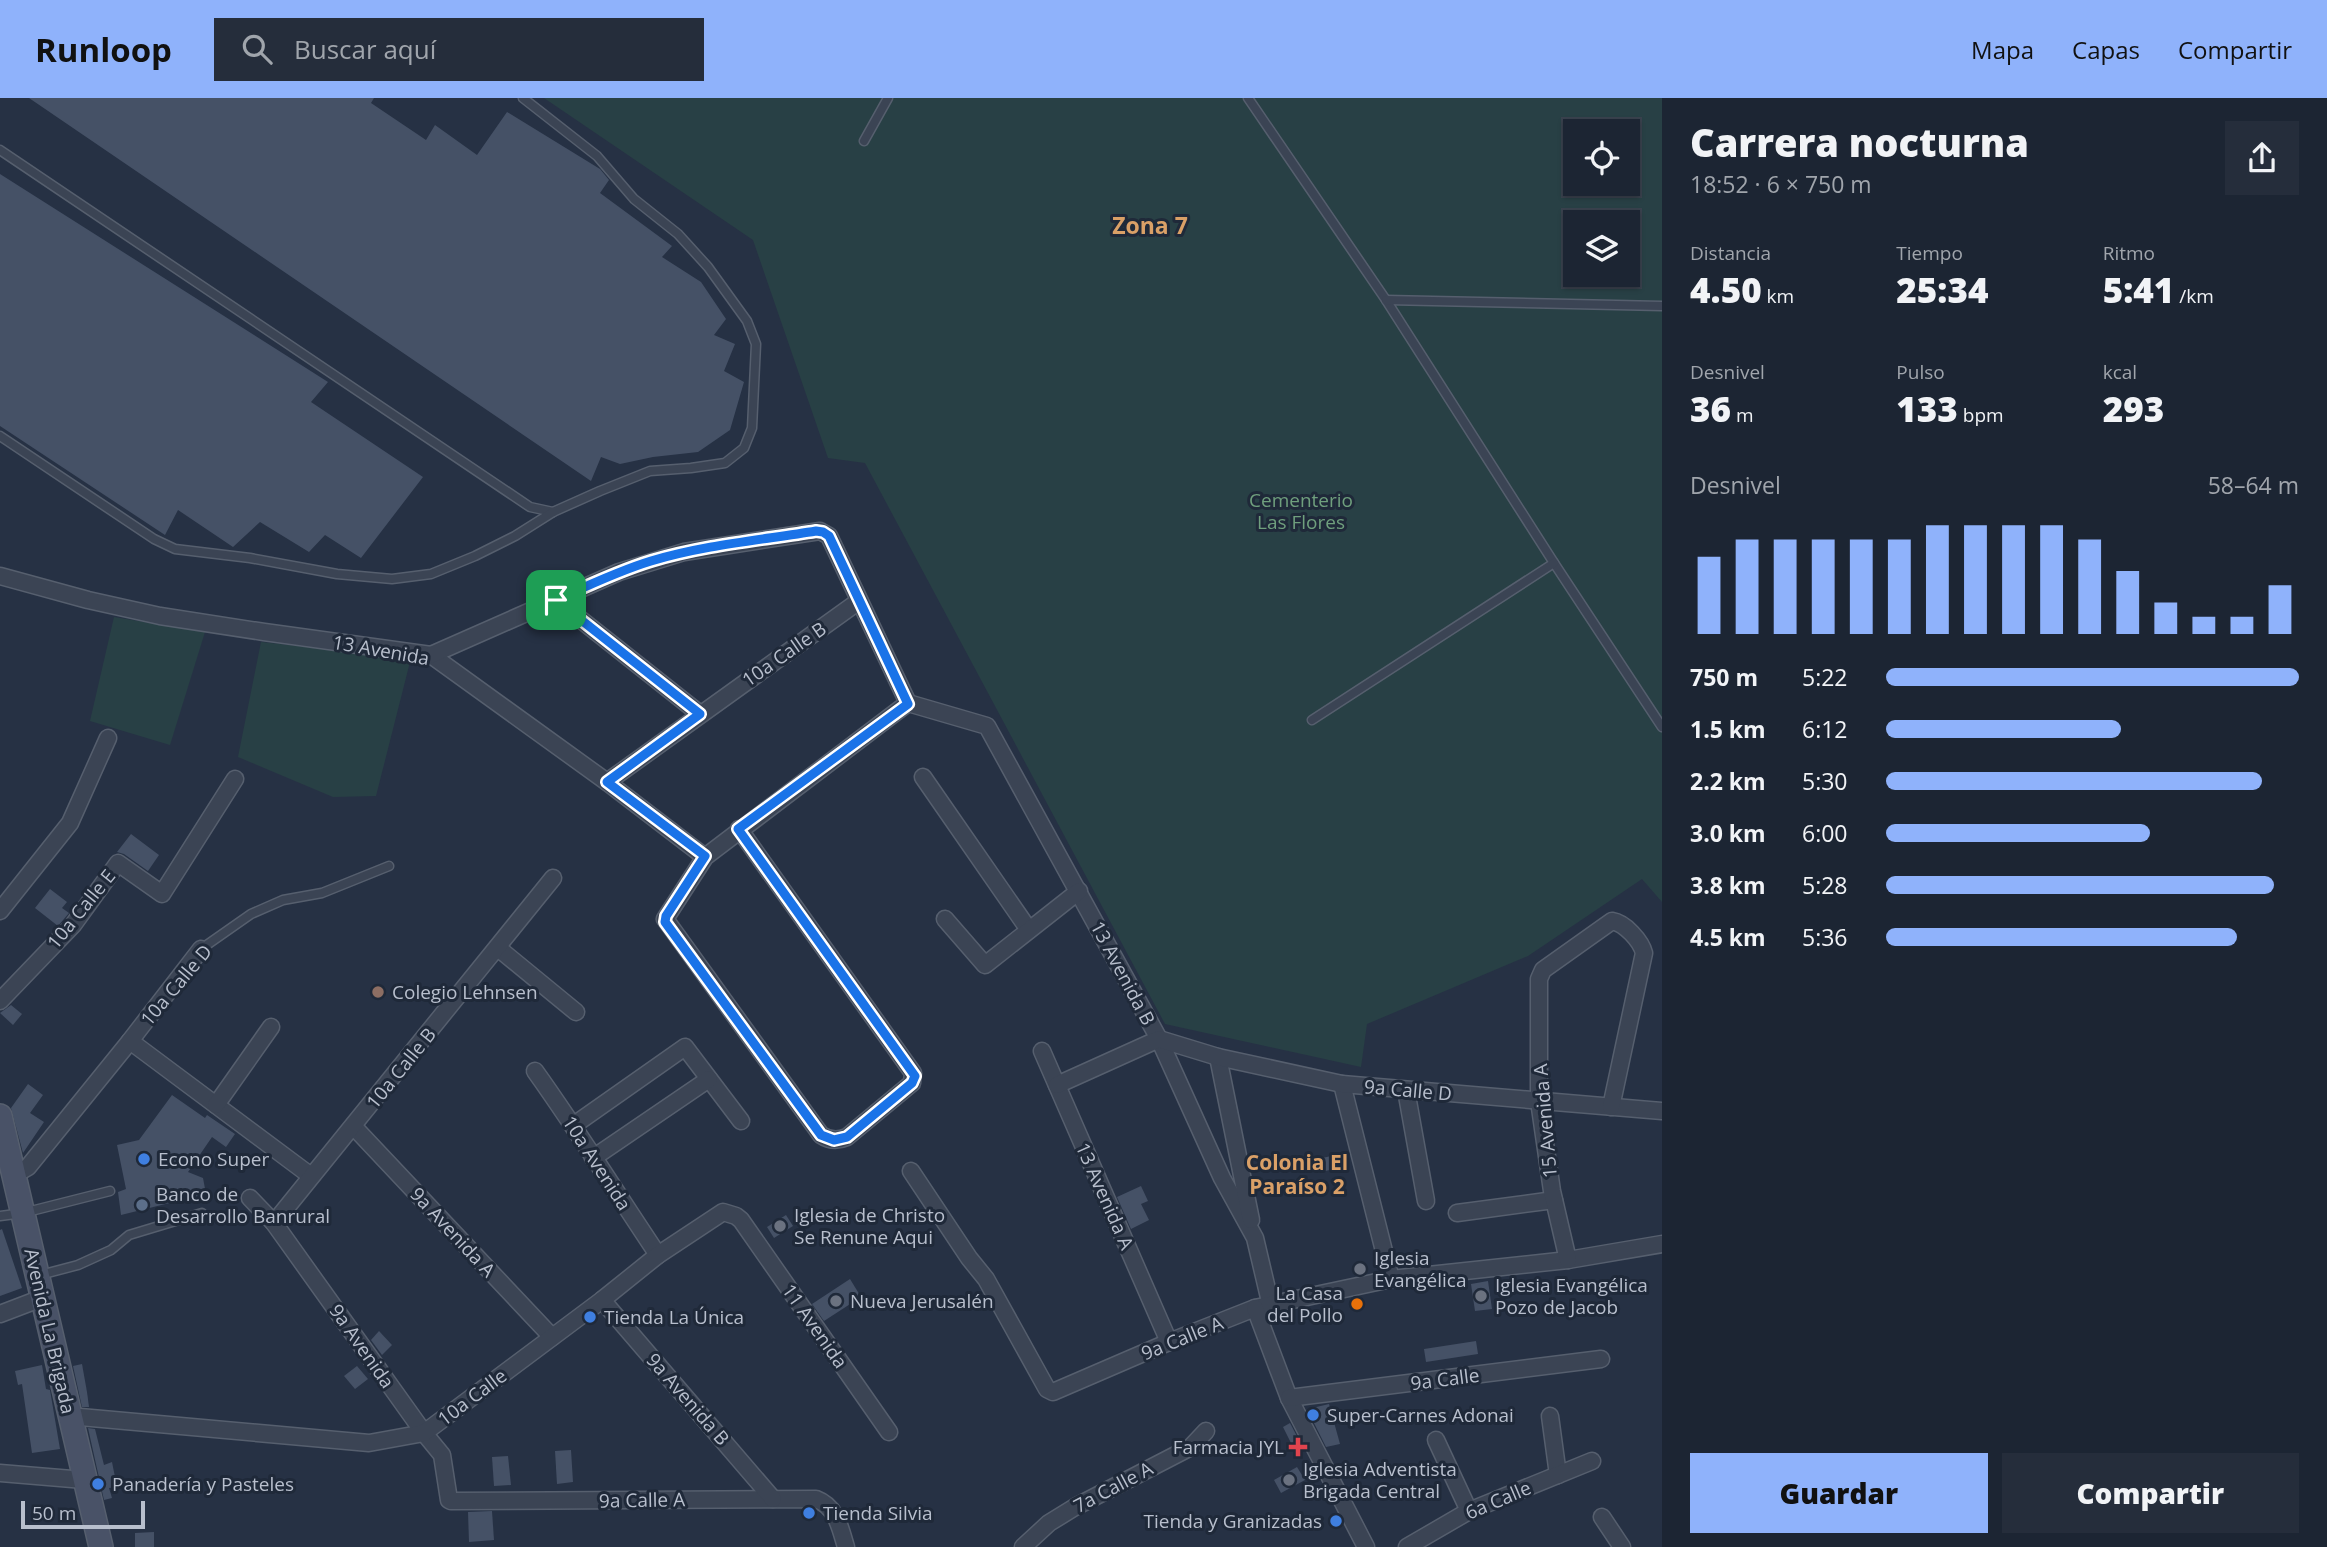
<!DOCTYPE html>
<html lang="es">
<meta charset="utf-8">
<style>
:root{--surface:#1c2533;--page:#252d3b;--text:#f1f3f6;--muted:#a0a5ac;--line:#3a424e;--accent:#8fb2fb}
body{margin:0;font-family:"Open Sans",sans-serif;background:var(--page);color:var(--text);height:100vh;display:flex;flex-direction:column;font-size:26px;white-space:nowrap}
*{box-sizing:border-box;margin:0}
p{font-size:23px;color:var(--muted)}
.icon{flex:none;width:38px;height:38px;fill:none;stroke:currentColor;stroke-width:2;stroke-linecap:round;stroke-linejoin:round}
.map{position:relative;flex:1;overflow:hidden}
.side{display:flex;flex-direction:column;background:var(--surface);width:665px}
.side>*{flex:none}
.buttons{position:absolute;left:1563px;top:21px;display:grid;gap:14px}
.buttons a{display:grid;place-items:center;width:77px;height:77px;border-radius:0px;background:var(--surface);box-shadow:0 2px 5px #0004,0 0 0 2px var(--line);font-size:35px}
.scale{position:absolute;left:21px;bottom:18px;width:124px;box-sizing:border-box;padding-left:7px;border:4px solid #b8bfcd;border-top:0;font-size:19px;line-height:24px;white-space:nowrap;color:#b8bfcd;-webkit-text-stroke:5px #1f2939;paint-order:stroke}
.pin{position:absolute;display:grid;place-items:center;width:60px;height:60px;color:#fff;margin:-30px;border-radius:14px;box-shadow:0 4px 10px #0006}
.round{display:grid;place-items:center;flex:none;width:74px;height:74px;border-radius:0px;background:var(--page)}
.headline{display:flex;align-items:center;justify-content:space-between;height:119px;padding:0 28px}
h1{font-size:38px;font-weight:800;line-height:52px}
.metrics{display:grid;grid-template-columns:repeat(3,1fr);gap:10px;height:119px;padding:7px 28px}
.metrics div{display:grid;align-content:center}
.metrics b{font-size:35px;font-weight:800}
.metrics small{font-size:19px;font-weight:400}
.metrics p{font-size:19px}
.chart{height:196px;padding:14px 28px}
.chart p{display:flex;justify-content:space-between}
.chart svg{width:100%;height:126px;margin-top:7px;stroke:var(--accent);stroke-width:6}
.action{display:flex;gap:14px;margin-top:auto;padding:14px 28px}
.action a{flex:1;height:80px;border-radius:0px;background:var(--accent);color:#111;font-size:28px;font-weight:800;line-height:80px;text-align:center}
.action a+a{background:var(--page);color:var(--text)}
ul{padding:0 28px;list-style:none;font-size:23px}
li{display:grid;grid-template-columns:112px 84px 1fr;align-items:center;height:52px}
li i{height:18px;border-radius:9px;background:var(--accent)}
header{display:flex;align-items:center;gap:42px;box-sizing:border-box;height:98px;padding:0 35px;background:var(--accent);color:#111}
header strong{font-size:33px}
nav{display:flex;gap:38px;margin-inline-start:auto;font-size:24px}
.search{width:490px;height:63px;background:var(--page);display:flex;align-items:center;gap:18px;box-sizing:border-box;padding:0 24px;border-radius:0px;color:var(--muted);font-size:26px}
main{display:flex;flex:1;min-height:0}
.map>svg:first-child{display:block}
.green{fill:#284045;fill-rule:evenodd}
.building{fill:#455166}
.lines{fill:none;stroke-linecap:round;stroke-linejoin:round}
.lane-casing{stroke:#565f6e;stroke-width:11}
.street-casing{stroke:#565f6e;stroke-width:19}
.secondary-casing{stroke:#565f6e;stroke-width:26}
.lane{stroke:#3b4454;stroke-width:8}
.street{stroke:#3b4454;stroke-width:16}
.secondary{stroke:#495267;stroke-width:23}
.route-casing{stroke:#fff;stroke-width:14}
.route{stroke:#1a73e8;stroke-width:9}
.education-dot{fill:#8d6e63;stroke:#1f2939;stroke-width:2.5}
.shop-dot{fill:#3f7fe0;stroke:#1f2939;stroke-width:2.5}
.service-dot{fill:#5c6f8a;stroke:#1f2939;stroke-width:2.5}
.worship-dot{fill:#6b7280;stroke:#1f2939;stroke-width:2.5}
.food-dot{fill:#e8710a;stroke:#1f2939;stroke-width:2.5}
.health-dot{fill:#e0444e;stroke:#1f2939;stroke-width:2.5}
.labels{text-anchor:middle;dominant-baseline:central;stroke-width:6;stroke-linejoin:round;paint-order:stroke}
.park-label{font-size:19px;fill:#6f9f7d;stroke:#1f2939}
.street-label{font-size:19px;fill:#b8bfcd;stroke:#1f2939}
.poi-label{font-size:19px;fill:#b8bfcd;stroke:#1f2939;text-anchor:start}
.neighbourhood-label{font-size:21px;font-weight:bold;fill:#daa067;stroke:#1f2939}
.quarter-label{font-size:23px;font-weight:bold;fill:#daa067;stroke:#1f2939}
</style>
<header>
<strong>Runloop</strong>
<div class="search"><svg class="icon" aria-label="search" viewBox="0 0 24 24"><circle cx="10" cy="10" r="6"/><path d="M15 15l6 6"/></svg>Buscar aquí</div>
<nav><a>Mapa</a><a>Capas</a><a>Compartir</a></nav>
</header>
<main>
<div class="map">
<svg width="1662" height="1449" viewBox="0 0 1662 1449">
<rect width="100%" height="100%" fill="#263144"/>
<!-- green -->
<g class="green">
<path d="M544,0H1662V804L1642,781L1528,858L1367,926L1361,969L1165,926L865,365L828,360L753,142ZM1575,33H1628V86H1575ZM1575,124H1628V177H1575Z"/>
<polygon points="114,519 205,534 170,647 90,623"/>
<polygon points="261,544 411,560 376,698 333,699 238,659"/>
</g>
<!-- building -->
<g class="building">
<polygon points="29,0 374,0 371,5 426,42 435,27 477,57 507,14 600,71 609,82 600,95 672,148 662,159 701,184 726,221 714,237 735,246 724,273 744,284 730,332 698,354 653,359 620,366 601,359 591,383"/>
<polygon points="0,76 328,284 311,304 423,379 361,460 325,437 309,454 260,424 233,449 178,412 165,437 0,328"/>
<polygon points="131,736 159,757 148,773 124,756 117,754"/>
<polygon points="50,791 67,804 62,810 69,815 58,828 35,810"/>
<polygon points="11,907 22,916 13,927 0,915"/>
<polygon points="28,986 43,997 30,1015 44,1024 23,1055 11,1010"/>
<polygon points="172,997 205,1020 207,1017 235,1036 226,1049 212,1039 188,1074 203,1080 206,1096 121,1117 118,1094 126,1091 117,1047 139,1042"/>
<polygon points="1344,1055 1347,1068 1321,1074 1318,1061"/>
<polygon points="1141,1088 1148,1103 1141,1106 1149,1122 1131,1131 1117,1099"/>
<polygon points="786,1117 793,1128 774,1140 767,1129"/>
<polygon points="2,1131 22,1190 0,1198 0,1132"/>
<polygon points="850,1181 861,1199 824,1223 812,1206"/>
<polygon points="1488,1183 1492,1211 1475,1213 1471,1186"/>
<polygon points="379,1233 392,1247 382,1257 371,1242"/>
<polygon points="1476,1243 1478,1256 1426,1264 1424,1251"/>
<polygon points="82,1266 87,1294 89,1309 82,1309 73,1268"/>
<polygon points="42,1267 46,1291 50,1292 60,1351 32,1355 22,1286 18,1287 15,1273"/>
<polygon points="357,1268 368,1281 355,1291 344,1278"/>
<polygon points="1329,1306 1340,1346 1326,1349 1309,1315 1308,1311"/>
<polygon points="1290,1325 1303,1350 1296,1355 1283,1329"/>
<polygon points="88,1330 95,1331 104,1367 112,1364 117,1389 109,1390 112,1400 104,1402"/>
<polygon points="571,1352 573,1384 557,1386 555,1353"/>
<polygon points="508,1358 511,1387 494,1388 492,1359"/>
<polygon points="1297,1369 1305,1382 1281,1395 1274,1382"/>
<polygon points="492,1413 494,1442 469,1444 468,1414"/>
<polygon points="154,1434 154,1449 135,1449 135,1435"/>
</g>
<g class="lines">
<!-- lane casing -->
<g class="lane-casing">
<g id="lane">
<polyline points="1248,0 1386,202 1554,465 1662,629"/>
<polyline points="864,43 888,0"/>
<polyline points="0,52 530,409 553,414"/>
<polyline points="1386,202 1662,208"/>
<polyline points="0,338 154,441 175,451 250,460 337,476 392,481 431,476 475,458 515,438 553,414 600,393 650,373 691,370 725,365 744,350 752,330 756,246 747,223 708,169 678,136 634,101 597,58 523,0"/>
<polyline points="1312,622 1554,465"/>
<polyline points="201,851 251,816 283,802 322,795 389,768"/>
<polyline points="0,1118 23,1115 110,1093"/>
<polyline points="40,1177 78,1167 111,1152 129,1137 202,1115"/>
</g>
</g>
<!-- street casing -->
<g class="street-casing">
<g id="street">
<polyline points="0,478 88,502 160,518 264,534 431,557 607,684 705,759"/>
<polyline points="556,502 700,616"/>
<polyline points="431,557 619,474 684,454 820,433 829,438 908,605"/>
<polyline points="908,605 987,628 1159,941 1222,1080 1255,1140 1271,1208"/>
<polyline points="923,679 1029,832"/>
<polyline points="607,684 859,503"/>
<path d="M739,731L913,975L912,985L847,1039C838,1043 830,1043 821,1037L665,821L705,759L908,605"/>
<polyline points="0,813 70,725 108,640"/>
<polyline points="945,821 985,867 1079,793"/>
<polyline points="498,850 576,914"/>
<polyline points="0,903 73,827 118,765 162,796 235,681"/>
<polyline points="130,943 311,1078"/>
<polyline points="1042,953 1169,1244"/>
<polyline points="1218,959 1251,1122"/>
<path d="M535,973C578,1033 617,1096 658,1157"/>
<polyline points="1342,986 1391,1181"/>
<polyline points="1057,987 1159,941 1218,959 1342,986 1662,1013"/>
<polyline points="1406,992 1426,1103"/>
<polyline points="216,1007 271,929"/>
<polyline points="574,1027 685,949 741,1023"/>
<polyline points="354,1029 552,1239"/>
<polyline points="593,1060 709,981"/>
<polyline points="911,1073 969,1160 986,1181 1047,1291 1053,1294 1169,1244 1255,1210 1391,1181 1568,1162 1662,1146"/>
<polyline points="14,1077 28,1069 130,943 201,851"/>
<path d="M250,1100L274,1125L424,1335L442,1357L449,1402L451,1403L816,1401C837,1409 840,1430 846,1449"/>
<polyline points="1457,1115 1554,1102"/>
<polyline points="274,1125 553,780"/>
<path d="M1568,1162L1552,1093L1539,1003V881L1543,872L1612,823C1625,825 1641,843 1644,855L1611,1009"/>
<polyline points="602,1202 773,1401"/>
<polyline points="1255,1210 1289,1300 1366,1449"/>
<polyline points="0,1216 42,1200"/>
<polyline points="1289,1300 1601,1261"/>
<polyline points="69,1318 369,1345 424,1335 602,1202 658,1157 723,1114 736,1118 741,1122 889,1334"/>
<polyline points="1550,1318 1558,1377"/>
<polyline points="1436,1342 1469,1413"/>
<polyline points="0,1375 84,1382"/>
<polyline points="1602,1419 1622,1449"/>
<polyline points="1023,1449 1049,1425 1075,1409 1191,1349 1206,1333"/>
<polyline points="1407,1449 1469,1413 1592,1363"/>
</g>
</g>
<!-- secondary casing -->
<g class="secondary-casing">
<polyline id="secondary" points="0,1018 101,1449"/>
</g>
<!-- lane -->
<use href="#lane" class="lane"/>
<!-- street -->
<use href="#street" class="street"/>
<!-- secondary -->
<use href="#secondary" class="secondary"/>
</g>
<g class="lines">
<!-- route casing -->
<g class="route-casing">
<path id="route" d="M816,433L823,434L829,438L908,606L738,731L915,978L912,985L847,1039L834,1042L821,1037L665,824L666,818L705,758L607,684L700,616L556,502C587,488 618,473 651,463C704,447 761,442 816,433Z"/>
</g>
<!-- route -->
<use href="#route" class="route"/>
</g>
<!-- markers -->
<circle class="education-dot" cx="378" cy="894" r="7"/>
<g class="shop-dot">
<circle cx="144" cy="1061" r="7"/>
<circle cx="590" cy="1219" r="7"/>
<circle cx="1313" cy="1317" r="7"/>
<circle cx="98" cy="1386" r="7"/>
<circle cx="809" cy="1415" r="7"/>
<circle cx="1336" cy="1423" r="7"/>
</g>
<circle class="service-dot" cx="142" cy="1107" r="7"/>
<g class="worship-dot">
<circle cx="780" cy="1128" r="7"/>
<circle cx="1360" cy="1171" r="7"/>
<circle cx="1481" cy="1198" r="7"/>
<circle cx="836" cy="1203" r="7"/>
<circle cx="1289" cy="1382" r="7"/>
</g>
<circle class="food-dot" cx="1357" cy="1206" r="7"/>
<path class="health-dot" d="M1294.5 1338.5h7v7h7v7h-7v7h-7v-7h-7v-7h7z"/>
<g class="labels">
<!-- park labels -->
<g class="park-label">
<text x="1301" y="402">Cementerio<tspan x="1301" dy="22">Las Flores</tspan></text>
</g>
<!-- street labels -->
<g class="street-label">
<text transform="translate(381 552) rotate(10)">13 Avenida</text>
<text transform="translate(784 556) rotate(-35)">10a Calle B</text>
<text transform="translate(81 811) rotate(-51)">10a Calle E</text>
<text transform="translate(1123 875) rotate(62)">13 Avenida B</text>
<text transform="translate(176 887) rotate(-50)">10a Calle D</text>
<text transform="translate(401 970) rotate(-51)">10a Calle B</text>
<text transform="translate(1408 992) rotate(5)">9a Calle D</text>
<text transform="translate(1545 1023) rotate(-95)">15 Avenida A</text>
<text transform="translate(597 1065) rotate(57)">10a Avenida</text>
<text transform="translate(1105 1098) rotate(66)">13 Avenida A</text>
<text transform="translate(453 1134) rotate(47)">9a Avenida A</text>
<text transform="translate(815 1228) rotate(55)">11 Avenida</text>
<text transform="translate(50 1233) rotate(77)">Avenida La Brigada</text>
<text transform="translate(1182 1240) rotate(-22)">9a Calle A</text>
<text transform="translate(362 1248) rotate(55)">9a Avenida</text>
<text transform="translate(1445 1281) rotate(-7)">9a Calle</text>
<text transform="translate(472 1299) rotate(-37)">10a Calle</text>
<text transform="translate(688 1301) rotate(49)">9a Avenida B</text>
<text transform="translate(1113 1389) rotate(-28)">7a Calle A</text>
<text transform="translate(642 1402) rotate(-1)">9a Calle A</text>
<text transform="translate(1498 1402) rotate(-23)">6a Calle</text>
</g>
<!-- poi labels -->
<g class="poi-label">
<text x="392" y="894">Colegio Lehnsen</text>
<text x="158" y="1061">Econo Super</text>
<text x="156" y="1096">Banco de<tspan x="156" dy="22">Desarrollo Banrural</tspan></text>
<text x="794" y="1117">Iglesia de Christo<tspan x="794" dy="22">Se Renune Aqui</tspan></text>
<text x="1374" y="1160">Iglesia<tspan x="1374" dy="22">Evangélica</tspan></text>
<text x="1495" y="1187">Iglesia Evangélica<tspan x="1495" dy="22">Pozo de Jacob</tspan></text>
<text x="1343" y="1195" text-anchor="end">La Casa<tspan x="1343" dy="22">del Pollo</tspan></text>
<text x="850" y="1203">Nueva Jerusalén</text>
<text x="604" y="1219">Tienda La Única</text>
<text x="1327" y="1317">Super-Carnes Adonai</text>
<text x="1284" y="1349" text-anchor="end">Farmacia JYL</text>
<text x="1303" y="1371">Iglesia Adventista<tspan x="1303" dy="22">Brigada Central</tspan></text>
<text x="112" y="1386">Panadería y Pasteles</text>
<text x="823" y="1415">Tienda Silvia</text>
<text x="1322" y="1423" text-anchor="end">Tienda y Granizadas</text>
</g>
<!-- neighbourhood labels -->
<g class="neighbourhood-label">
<text x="1297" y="1064">Colonia El<tspan x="1297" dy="24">Paraíso 2</tspan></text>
</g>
<!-- quarter labels -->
<g class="quarter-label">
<text x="1150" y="127">Zona 7</text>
</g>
</g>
</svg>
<div class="buttons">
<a><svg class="icon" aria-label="locate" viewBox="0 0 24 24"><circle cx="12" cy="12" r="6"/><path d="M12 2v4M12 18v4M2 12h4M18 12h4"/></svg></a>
<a><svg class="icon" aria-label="layers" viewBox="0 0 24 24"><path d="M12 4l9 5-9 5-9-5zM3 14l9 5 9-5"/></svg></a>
</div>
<div class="scale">50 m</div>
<div class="pin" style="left:556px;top:502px;background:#1e9e55"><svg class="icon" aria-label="arrive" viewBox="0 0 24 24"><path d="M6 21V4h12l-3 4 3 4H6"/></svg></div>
</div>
<section class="side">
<div class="headline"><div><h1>Carrera nocturna</h1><p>18:52 · 6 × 750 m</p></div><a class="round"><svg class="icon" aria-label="share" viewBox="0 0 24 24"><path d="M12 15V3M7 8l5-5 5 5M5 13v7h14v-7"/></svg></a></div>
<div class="metrics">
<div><p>Distancia</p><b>4.50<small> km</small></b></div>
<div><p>Tiempo</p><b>25:34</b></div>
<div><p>Ritmo</p><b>5:41<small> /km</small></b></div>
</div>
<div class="metrics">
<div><p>Desnivel</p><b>36<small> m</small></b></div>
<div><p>Pulso</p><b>133<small> bpm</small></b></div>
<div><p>kcal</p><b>293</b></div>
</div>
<div class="chart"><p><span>Desnivel</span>58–64 m</p>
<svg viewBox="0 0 160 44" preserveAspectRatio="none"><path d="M5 44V17M15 44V11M25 44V11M35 44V11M45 44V11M55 44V11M65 44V6M75 44V6M85 44V6M95 44V6M105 44V11M115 44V22M125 44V33M135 44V38M145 44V38M155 44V27"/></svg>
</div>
<ul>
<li><b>750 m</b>5:22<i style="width:100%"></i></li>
<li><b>1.5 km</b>6:12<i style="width:57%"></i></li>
<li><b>2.2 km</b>5:30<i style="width:91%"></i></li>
<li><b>3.0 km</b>6:00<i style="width:64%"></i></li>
<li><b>3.8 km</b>5:28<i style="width:94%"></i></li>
<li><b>4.5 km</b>5:36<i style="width:85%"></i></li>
</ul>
<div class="action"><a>Guardar</a><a>Compartir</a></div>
</section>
</main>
